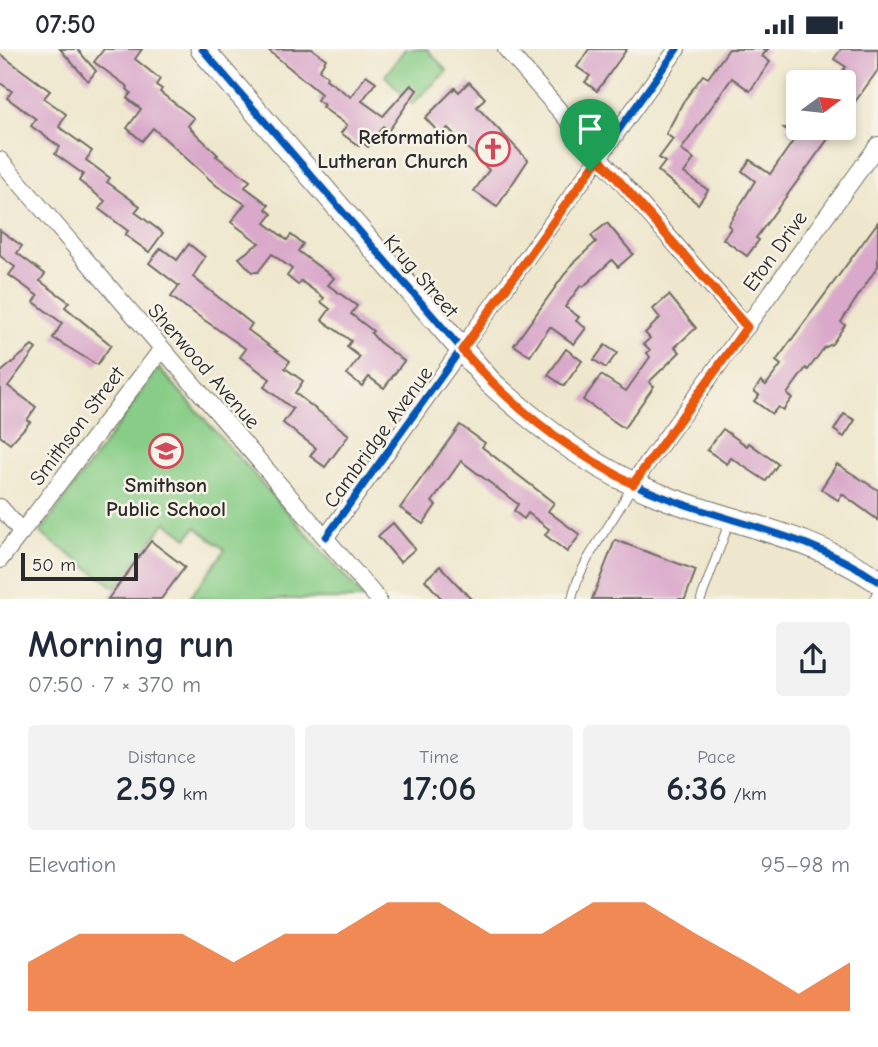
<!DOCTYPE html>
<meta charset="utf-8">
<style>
:root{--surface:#fff;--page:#f2f2f3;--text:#1f2937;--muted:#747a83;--accent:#ea580c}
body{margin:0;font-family:"Comic Neue",sans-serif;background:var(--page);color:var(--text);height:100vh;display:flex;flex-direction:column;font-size:26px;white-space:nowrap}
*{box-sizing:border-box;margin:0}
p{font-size:23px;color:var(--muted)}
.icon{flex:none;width:38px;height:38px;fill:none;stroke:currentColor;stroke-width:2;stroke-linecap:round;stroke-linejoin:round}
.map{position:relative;height:550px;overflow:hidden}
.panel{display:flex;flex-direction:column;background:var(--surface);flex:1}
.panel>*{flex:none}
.needle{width:46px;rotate:75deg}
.buttons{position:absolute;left:786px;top:21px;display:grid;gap:14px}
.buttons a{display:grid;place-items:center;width:70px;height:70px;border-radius:7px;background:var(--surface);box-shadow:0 4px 10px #0003;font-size:35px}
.scale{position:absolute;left:21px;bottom:18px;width:117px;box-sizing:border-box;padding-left:7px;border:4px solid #2b2b2b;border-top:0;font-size:19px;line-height:24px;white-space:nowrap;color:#2b2b2b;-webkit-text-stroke:5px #f7f3e8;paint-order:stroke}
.pin{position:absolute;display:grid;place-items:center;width:60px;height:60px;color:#fff;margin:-72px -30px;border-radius:50% 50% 50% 0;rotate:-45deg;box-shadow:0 0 7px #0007}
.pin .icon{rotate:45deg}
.round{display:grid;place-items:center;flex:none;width:74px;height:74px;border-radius:7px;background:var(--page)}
.head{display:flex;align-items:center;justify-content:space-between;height:119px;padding:0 28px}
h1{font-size:38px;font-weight:700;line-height:52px}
.stats{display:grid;grid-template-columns:repeat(3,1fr);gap:10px;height:119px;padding:7px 28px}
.stats div{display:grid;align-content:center;border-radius:7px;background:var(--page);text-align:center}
.stats b{font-size:35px;font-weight:700}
.stats small{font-size:19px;font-weight:400}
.stats p{font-size:19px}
.chart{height:196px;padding:14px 28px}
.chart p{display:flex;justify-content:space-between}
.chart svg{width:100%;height:126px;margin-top:7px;fill:var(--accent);opacity:.7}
.status{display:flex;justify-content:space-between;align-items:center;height:49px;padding:0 35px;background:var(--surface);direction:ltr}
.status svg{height:19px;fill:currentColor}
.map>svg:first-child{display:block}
.green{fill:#88cd87;stroke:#5a7c59;stroke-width:2}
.building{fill:#d9a8ca}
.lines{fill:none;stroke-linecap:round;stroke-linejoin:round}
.lane-casing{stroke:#706d64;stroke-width:10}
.street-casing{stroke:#706d64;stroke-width:18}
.secondary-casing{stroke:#706d64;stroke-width:25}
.lane{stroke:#fff;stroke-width:8}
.street{stroke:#fff;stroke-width:16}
.secondary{stroke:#fff;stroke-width:23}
.cycleway-casing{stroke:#f7f3e8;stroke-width:11}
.cycleway{stroke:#0057b8;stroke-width:7}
.route-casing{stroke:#fff;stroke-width:14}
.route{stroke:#ea580c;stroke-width:9}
.labels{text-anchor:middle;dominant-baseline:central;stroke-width:5;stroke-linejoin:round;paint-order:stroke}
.poi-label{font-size:21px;font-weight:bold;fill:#2b2b2b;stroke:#f7f3e8;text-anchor:end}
.street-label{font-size:21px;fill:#2b2b2b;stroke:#f7f3e8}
</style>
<div class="status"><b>07:50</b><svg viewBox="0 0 49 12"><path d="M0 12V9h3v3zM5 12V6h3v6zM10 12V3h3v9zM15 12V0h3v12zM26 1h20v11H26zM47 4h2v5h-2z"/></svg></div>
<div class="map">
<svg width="878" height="550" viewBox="0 0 878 550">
<rect width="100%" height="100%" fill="#f7f3e8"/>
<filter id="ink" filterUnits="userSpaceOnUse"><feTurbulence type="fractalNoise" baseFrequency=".0143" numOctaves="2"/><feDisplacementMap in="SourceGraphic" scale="14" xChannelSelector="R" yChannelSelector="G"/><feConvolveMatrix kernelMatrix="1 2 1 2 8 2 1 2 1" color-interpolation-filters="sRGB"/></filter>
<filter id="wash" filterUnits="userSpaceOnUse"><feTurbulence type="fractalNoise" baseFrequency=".00686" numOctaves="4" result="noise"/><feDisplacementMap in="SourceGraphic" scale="28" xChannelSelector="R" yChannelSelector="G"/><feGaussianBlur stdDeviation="1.57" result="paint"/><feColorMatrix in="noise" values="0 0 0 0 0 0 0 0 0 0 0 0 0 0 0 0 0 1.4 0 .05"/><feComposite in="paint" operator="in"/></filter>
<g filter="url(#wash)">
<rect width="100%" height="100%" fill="#efe7cd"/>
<!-- green -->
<g class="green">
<polygon points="405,0 427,0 447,22 412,55 385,27"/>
<polygon points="159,319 365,550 189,550 225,501 196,478 187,489 166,473 116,539 40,484"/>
</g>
<g id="blocks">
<!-- building -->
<g class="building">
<polygon points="60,0 77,0 96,22 88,32"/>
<polygon points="104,0 142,0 135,10 160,30 156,36 162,40 160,43 194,69 188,77 218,106 216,107 250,132 245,138 269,156 266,160 272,165 265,174 287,191 291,186 303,195 298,202 334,229 328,236 357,257 351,265 373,282 371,284 379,293 404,312 384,339 369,328 362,337 347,325 360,308 347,298 351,292 322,271 330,260 321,253 324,249 301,232 298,236 287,227 292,220 272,205 258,223 252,223 239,209 259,194 231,173 245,155 217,137 153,79 142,92 127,79 141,60 127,49 131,44 127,40 128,38 94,13"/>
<polygon points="267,0 312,0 326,10 319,21 327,27 326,30 351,48 366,26 376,33 362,52 383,67 411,36 417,41 389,81 383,77 368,98 362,93 359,97 341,84 347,76 322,58 324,56 317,51 321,45"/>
<polygon points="589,0 627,0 597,42 585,33 590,27 577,18"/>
<polygon points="729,0 768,0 762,7 770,13 750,42 732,29 681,101 694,110 684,124 708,141 698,155 658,122 665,113 659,109 673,90 666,85 683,53 703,26 708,29"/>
<polygon points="841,0 878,0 878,21 844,68 844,33 837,29 846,18 834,10"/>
<polygon points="0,5 50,42 44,49 66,65 59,78 92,102 86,111 110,129 107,133 140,157 135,163 163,184 149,203 125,186 128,182 99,160 105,152 79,132 83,125 55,105 60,98 31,77 36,70 7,49 12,42 0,34"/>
<polygon points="469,33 485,49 477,58 528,111 497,158 474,142 489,121 448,79 441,86 425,69 455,39 459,43"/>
<polygon points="784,79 836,79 756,189 759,191 747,207 723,190 731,179 728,176 755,132 742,122 750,111 770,125 796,88"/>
<polygon points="878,173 878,217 841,273 845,276 832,295 824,299 808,321 806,319 787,345 792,349 783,361 778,358 772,365 754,352 759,346 754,342 761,332 766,336 781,316 776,312"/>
<polygon points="607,174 633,205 618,218 612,211 583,238 581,236 565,258 579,268 576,272 586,279 574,295 550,278 530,307 514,296 572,215 596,193 591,187"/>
<polygon points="0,181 22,197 17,204 45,225 40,232 69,253 65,258 111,296 97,316 53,289 62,274 34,253 38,247 9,226 15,218 0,207"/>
<polygon points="189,195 205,208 193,228 252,275 248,281 290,312 285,319 303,332 295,344 349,386 325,418 310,407 316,399 283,374 293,360 264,338 270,330 240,308 246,300 171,248 179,237 149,214 161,199 177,211"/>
<polygon points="669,246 696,279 675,298 680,303 649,333 654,337 624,379 583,351 601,326 626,342 650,308 647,304 650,301 644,295 650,289 645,284 660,269 653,260"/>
<polygon points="605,296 617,304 606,319 594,311"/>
<polygon points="32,297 36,300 8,337 36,358 27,371 30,373 10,395 0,387 0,324"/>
<polygon points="566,300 582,312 564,337 548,326"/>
<polygon points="844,365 855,371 844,388 834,381"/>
<polygon points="460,376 485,394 482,398 554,454 548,462 580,486 567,503 545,486 549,480 528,464 524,470 514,462 518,455 461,412 432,453 436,456 423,475 400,459"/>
<polygon points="723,380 747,397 749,394 778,415 766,432 731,409 727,415 707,401"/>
<polygon points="837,415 878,441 878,471 842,445 838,451 821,440"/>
<polygon points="393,474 415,500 400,513 378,487"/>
<polygon points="615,491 696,521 685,550 592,550"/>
<polygon points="151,492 185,518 161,550 108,550"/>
<polygon points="440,517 471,550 442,550 425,531"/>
</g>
</g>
</g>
<g filter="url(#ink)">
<use href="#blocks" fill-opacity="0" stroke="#706d64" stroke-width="2"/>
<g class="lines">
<!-- lane casing -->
<g class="lane-casing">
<g id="lane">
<path d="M572,550C580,509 615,474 632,436"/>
<polyline points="701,550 730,471"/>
<polyline points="874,550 878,541"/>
</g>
</g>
<!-- street casing -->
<g class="street-casing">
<g id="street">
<polyline points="506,0 747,278"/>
<polyline points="0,111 378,550"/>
<polyline points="633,434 878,96"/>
<polyline points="0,458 22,483"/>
<polyline points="326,488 677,0"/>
<polyline points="0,511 161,301"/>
</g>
</g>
<!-- secondary casing -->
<g class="secondary-casing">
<path id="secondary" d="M202,0L490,333C544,382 600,425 669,450C743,477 810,486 878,532"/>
</g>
<!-- lane -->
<use href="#lane" class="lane"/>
<!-- street -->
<use href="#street" class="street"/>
<!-- secondary -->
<use href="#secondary" class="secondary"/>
<!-- cycleway casing -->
<g class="cycleway-casing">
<g id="cycleway">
<path d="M202,0L490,333C544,382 600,425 669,450C743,477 810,486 878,532"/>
<polyline points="326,488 677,0"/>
</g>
</g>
<!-- cycleway -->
<use href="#cycleway" class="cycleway"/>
</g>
</g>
<g class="lines" filter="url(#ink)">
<!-- route casing -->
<g class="route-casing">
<path id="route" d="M599,109L747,278L633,435C562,397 515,361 462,301Z"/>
</g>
<!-- route -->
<use href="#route" class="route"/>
</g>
<!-- icons -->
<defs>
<g id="church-ring" transform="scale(1.75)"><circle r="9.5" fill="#f7f3e8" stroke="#d1495b" stroke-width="1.5"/><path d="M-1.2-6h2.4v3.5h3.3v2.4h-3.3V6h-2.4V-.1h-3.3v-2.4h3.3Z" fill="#d1495b"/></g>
<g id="school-ring" transform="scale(1.75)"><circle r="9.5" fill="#f7f3e8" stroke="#d1495b" stroke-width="1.5"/><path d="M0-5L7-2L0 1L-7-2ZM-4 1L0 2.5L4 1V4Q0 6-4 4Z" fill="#d1495b"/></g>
</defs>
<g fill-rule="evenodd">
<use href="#church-ring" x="493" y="100"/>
<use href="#school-ring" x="166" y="402"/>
</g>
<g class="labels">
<!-- poi labels -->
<g class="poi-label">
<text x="468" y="88">Reformation<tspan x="468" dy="24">Lutheran Church</tspan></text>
<text x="166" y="436" text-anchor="middle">Smithson<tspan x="166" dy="24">Public School</tspan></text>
</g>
<!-- street labels -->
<g class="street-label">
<text transform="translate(775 202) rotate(-54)">Eton Drive</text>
<text transform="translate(421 227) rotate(49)">Krug Street</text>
<text transform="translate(204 317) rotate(49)">Sherwood Avenue</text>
<text transform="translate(77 377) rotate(-53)">Smithson Street</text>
<text transform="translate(378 388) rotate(-54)">Cambridge Avenue</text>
</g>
</g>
</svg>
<div class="buttons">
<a><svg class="needle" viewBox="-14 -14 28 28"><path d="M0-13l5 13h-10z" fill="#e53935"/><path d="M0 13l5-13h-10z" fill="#747a83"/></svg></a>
</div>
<div class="scale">50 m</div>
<div class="pin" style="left:590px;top:122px;background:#1e9e55"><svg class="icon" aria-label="arrive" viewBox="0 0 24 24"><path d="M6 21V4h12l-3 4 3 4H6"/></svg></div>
</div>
<section class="panel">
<div class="head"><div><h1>Morning run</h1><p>07:50 · 7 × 370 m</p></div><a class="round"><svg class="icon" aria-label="share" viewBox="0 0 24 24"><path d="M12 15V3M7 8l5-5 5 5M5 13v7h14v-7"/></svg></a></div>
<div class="stats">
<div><p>Distance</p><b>2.59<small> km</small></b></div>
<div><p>Time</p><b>17:06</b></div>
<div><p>Pace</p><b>6:36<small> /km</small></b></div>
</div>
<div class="chart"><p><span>Elevation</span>95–98 m</p>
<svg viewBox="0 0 160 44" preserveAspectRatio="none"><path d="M0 44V27L10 17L20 17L30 17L40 27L50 17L60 17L70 6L80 6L90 17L100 17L110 6L120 6L130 17L140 27L150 38L160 27V44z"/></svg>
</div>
</section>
